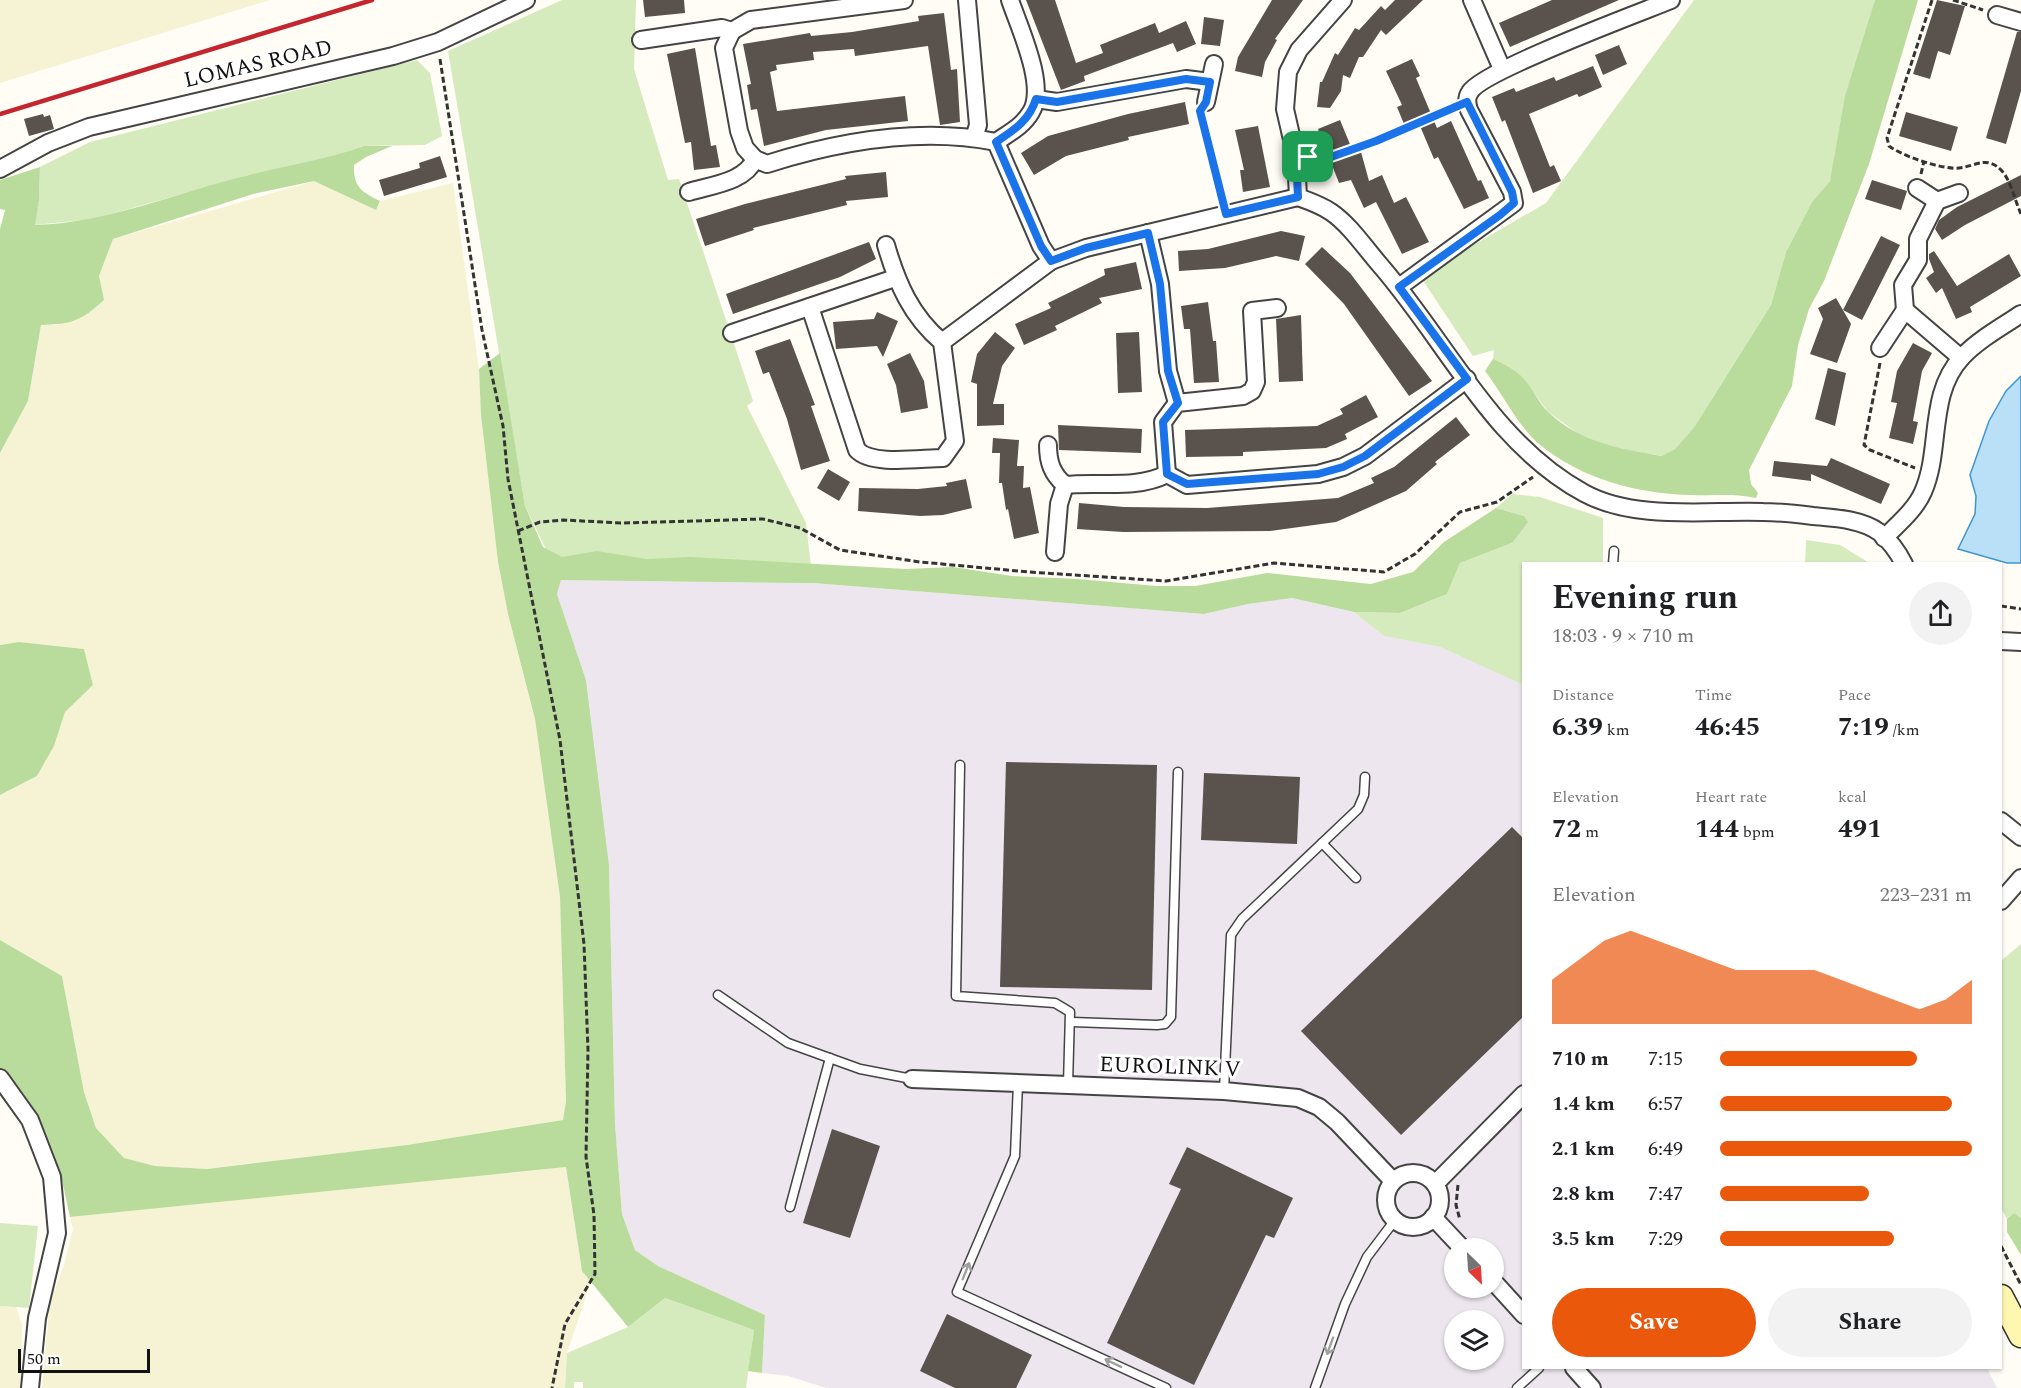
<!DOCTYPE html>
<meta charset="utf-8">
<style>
:root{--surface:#fff;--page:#f2f2f2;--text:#202124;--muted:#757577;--accent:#ea580c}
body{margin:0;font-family:Spectral,serif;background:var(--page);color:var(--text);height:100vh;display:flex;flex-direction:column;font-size:22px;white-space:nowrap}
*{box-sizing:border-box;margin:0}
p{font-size:20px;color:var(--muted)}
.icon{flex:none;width:33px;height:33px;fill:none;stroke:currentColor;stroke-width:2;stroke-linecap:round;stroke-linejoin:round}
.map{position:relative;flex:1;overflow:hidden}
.drawer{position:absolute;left:1522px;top:562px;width:480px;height:807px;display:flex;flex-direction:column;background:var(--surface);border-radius:0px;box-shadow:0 2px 4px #0004}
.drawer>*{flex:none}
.needle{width:39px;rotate:155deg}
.tools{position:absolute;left:1444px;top:1238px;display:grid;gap:12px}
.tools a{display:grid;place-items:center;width:60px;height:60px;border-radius:50%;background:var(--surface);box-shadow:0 2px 4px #0004;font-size:30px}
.scale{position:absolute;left:18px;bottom:15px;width:132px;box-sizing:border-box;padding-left:6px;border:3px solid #111;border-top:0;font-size:16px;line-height:21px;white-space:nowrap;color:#111;-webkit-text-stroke:4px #fff;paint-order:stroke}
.pin{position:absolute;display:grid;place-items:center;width:51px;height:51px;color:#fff;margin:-26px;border-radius:12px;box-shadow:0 3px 9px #0006}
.round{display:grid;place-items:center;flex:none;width:63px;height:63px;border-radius:32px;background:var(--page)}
.summary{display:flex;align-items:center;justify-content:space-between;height:102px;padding:0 30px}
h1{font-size:33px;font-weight:700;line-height:45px}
.figures{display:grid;grid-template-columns:repeat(3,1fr);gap:9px;height:102px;padding:6px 30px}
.figures div{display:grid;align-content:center}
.figures b{font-size:26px;font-weight:700}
.figures small{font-size:16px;font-weight:400}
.figures p{font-size:16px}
.chart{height:168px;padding:12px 30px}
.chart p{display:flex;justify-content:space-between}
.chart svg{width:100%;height:108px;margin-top:6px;fill:var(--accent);opacity:.7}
.action{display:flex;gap:12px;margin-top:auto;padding:12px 30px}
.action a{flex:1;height:69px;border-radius:36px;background:var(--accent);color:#fff;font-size:24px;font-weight:700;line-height:69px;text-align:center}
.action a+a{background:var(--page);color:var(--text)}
ul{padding:0 30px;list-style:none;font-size:20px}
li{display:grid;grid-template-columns:96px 72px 1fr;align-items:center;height:45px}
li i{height:15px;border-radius:8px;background:var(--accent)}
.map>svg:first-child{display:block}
.industrial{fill:#eee6ef;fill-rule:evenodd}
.farmland{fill:#f6f3d4}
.green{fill:#d5ebbd}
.forest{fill:#b9dc9c}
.water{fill:#b9e0f7;stroke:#3f96cf;stroke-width:1.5}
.building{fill:#5a524d}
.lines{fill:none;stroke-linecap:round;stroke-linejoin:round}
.lane-casing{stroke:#444;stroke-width:11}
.street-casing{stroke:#444;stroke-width:20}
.secondary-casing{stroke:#333;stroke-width:27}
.path{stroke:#333;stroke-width:3;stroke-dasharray:6 3;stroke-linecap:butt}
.lane{stroke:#fff;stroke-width:8}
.street{stroke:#fff;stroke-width:16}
.secondary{stroke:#fff6b0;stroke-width:24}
.rail{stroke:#c4262e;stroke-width:4.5}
.oneway{stroke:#a0a0a0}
.route-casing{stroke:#fff;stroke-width:12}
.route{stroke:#1a73e8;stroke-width:8}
.labels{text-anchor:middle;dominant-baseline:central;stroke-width:6;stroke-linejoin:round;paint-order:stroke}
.street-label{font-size:22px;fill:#111;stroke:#fff}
</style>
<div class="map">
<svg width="2021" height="1388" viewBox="0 0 2021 1388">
<rect width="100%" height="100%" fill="#fffdf5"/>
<!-- industrial -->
<path class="industrial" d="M561,580L813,583L1204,614L1248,604L1292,598L1354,612L1385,636L1440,647L1511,678L1524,685V1368H1987L1997,1388H826L788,1376L762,1373L765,1315L658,1266L635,1250L622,1214L615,1124L609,865L586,680L557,594ZM1455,1248H1494V1287H1455ZM1455,1320H1494V1359H1455Z"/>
<!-- farmland -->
<g class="farmland">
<polygon points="0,0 270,0 0,83"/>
<polygon points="314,181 376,210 381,201 453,183 479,369 481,415 498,562 508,614 535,719 560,897 566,1101 563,1120 407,1145 207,1169 155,1166 124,1158 96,1128 84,1092 62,976 0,940 0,795 37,776 54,746 65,712 93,685 84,649 19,642 0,645 0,453 28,401 41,325 58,325 99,276 113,239"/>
<polygon points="551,1167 566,1167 582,1271 592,1279 567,1353 565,1388 42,1388 50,1302 64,1265 73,1229 70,1217"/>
<polygon points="0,1306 16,1307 22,1324 21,1388 0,1388"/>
</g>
<!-- green -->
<g class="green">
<polygon points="562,0 636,0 634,69 668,180 679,179 753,401 747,406 806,523 813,583 561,580 525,506 448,51"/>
<polygon points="1694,0 1875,0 1830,181 1812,202 1786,252 1771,305 1695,426 1675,449 1663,456 1607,447 1580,435 1548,412 1524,379 1493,359 1494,350 1473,356 1420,276 1546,203"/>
<polygon points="417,60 430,73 442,136 425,145 364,146 324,161 248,175 94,219 34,225 39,200 40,167 90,142"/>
<polygon points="1512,494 1540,497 1603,518 1603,564 1524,564 1524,685 1440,647 1384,636 1354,612 1400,613 1447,594 1460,563 1512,543 1524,516 1496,508"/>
<polygon points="1806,540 1840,545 1871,564 1805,564"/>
<polygon points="2021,944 2021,1218 2014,1213 2007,1219 2001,1208 2001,961"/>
<polygon points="0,1223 38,1226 29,1308 0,1306"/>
<polygon points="665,1298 754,1330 746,1388 583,1388 583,1382 574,1382 574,1388 565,1388 567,1353 628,1327"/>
</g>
<!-- forest -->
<g class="forest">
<path d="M1875,0H1918L1869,164L1824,281L1809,309L1798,345L1792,386L1749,470L1751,484L1758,493L1756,498C1731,493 1716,496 1692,495C1638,494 1581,479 1539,444C1517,425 1503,394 1485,371L1493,359C1504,364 1516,370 1524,379C1533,389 1539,403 1548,412C1581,443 1621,449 1662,456L1675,449L1695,426L1771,305L1786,252L1812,202L1830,181L1845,96Z"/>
<path d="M364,146H392L366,157L354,165C353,187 362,192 380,201L376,210L314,181L253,194L113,239L99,276L104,300C81,321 72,324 41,325L28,401L0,453V229L5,210L0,209V180L40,167L39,200L35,225C109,223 177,192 249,175C288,165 325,160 364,146Z"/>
<polygon points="500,353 525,506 543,547 562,557 597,551 646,559 690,557 906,569 953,567 1012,576 1078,579 1156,586 1195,586 1267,573 1371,584 1413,572 1444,542 1496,508 1524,516 1528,522 1512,543 1460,563 1447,594 1400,613 1354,612 1292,598 1248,604 1204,614 813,583 561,580 557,594 586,680 609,865 615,1124 622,1214 635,1250 658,1266 765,1315 762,1373 748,1371 754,1330 665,1298 628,1327 582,1271 566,1167 70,1217 60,1171 42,1131 0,1072 0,940 62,976 84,1092 96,1128 124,1158 155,1166 207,1169 407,1145 563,1120 566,1101 560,897 535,719 508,614 498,562 481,415 479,369"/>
<polygon points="19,642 84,649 93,685 65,712 54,746 37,776 0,795 0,645"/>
<polygon points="2014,1213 2021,1218 2021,1255 2007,1232 2007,1219"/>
</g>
<!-- water -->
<polygon class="water" points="2021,376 2021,563 2007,563 1958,549 1975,514 1976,496 1970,475 1989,421 2006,391"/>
<!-- building -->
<g class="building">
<polygon points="643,0 684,0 685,13 645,17"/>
<polygon points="1026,0 1055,0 1076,63 1103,53 1100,45 1155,23 1159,33 1186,21 1196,44 1177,52 1173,43 1084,76 1085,81 1061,90"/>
<polygon points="1272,0 1303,0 1275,39 1277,40 1265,62 1262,77 1235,71 1238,57"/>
<polygon points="1395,0 1423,0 1386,35 1381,30 1363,57 1359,57 1350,78 1343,75 1341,91 1330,108 1317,107 1320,82 1322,82 1335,53 1338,55 1355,28 1359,30 1381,6 1385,10"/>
<polygon points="1552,0 1619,0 1510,47 1499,23"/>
<polygon points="1937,0 1965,6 1950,55 1938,51 1930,79 1913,74"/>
<polygon points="944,13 951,70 957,69 960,122 940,125 928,46 855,56 854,49 813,52 814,60 776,65 777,70 770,72 777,111 905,96 908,121 826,130 764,146 757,109 751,110 747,85 751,84 743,44 810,33 811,36 852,32 919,21 918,16"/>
<polygon points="1204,17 1224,20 1220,46 1201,44"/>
<polygon points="2017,32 2021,32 2021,91 2006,144 1986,138"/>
<polygon points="1619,45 1627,64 1603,75 1595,55"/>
<polygon points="695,48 711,146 716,145 720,167 694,170 691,142 685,143 667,54"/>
<polygon points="1412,59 1420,76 1416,78 1437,128 1451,121 1478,181 1481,180 1489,198 1464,209 1438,157 1434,159 1417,119 1404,124 1397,107 1402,105 1386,71"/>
<polygon points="1593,66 1602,87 1579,97 1577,94 1529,114 1550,167 1554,165 1561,181 1533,193 1505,120 1502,122 1492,97 1514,88 1516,92 1554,77 1556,81"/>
<polygon points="1185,102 1189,124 1128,137 1129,140 1066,156 1034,175 1021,153 1048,136 1128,114"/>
<polygon points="1906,112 1958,127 1951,151 1899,136"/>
<polygon points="43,114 44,117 50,115 54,129 29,136 24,119"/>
<polygon points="1340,120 1354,154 1361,152 1369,181 1382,175 1394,203 1406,197 1429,242 1402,254 1376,202 1364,208 1351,180 1339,183 1318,129"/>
<polygon points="1258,126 1270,187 1243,192 1240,170 1244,170 1235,130"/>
<polygon points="440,156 447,177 384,196 379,180 420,168 419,163"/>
<polygon points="886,172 888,197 846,201 847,205 753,228 754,230 705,246 696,219 745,204 846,179 845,176"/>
<polygon points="2021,175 2021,196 1965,225 1942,240 1935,229 1939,220 1957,207"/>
<polygon points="1872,180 1907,191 1901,210 1865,199"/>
<polygon points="1281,231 1305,236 1299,261 1276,256 1225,268 1179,271 1178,251 1208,249"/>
<polygon points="1881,236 1900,245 1862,320 1843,310"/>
<polygon points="869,242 876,259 840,277 733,314 726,294"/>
<polygon points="1322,247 1350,273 1432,381 1409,396 1344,304 1305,264"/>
<polygon points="1934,251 1957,286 2009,254 2021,276 1970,307 1972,312 1956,319 1942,288 1936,293 1926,278 1934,272 1929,259 1929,254"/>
<polygon points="1136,262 1142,289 1099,298 1102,303 1055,326 1057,330 1024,345 1015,324 1051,308 1048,303 1105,275 1104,269"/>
<polygon points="1836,298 1851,324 1837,363 1810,354 1823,319 1818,308"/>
<polygon points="1208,302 1213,341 1216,341 1219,382 1194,383 1190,329 1184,329 1181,306"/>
<polygon points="877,312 898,321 883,357 877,346 836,349 833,322 874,319"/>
<polygon points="1301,315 1303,381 1279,382 1276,319"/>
<polygon points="995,332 1015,348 1002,366 993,404 1004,404 1004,425 977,426 977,384 971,382 977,354"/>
<polygon points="1139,332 1142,392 1118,393 1116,333"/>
<polygon points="790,339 815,405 811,406 830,461 801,470 787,419 769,372 763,374 755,351"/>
<polygon points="1913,343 1932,353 1922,371 1913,421 1918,422 1913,444 1889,438 1897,403 1891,402 1897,371"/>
<polygon points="910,353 924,381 928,408 901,413 896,385 887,364"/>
<polygon points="1828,368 1846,373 1835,426 1815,419"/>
<polygon points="1366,395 1378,417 1345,434 1347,439 1326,448 1243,452 1243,456 1186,457 1185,430 1317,426 1343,414 1340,409"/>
<polygon points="1456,417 1470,435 1435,462 1437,464 1406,491 1336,522 1270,531 1123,532 1077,529 1079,503 1124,507 1207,508 1338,498 1374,483 1371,478 1394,467"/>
<polygon points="1058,425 1142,429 1141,453 1059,450"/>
<polygon points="993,438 1019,440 1017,466 1024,466 1023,488 1030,487 1039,533 1014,539 1008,509 1006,510 1002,483 999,483 1000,453 992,453"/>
<polygon points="1831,458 1890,484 1881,504 1811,474 1811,481 1772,476 1774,461 1827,466"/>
<polygon points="828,469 850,482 839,501 817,488"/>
<polygon points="966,479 972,508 943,515 920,516 858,511 859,488 918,489 947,486 946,483"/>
<polygon points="1006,762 1157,765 1152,990 1000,987"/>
<polygon points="1204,773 1300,777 1297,844 1201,840"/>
<polygon points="1512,827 1524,839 1524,1016 1401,1135 1301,1031"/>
<polygon points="832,1129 880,1146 850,1238 803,1223"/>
<polygon points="1187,1147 1293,1198 1274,1238 1266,1235 1194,1385 1107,1343 1181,1189 1169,1184"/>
<polygon points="947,1314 1032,1355 1016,1388 955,1388 920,1371"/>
</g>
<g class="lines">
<!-- lane casing -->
<g class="lane-casing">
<g id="lane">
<polyline points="1613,564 1614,551"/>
<polyline points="960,765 956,996 1055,1003 1070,1012 1068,1085"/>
<polyline points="1322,843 1356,878"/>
<polyline points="718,995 788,1043 860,1069 912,1079"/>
<polyline points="1072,1022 1157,1025 1165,1024 1171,1017 1178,772"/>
<polyline points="1018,1083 1015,1156 957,1292 1166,1388"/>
<polyline points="1224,1091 1231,935 1242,919 1358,809 1364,795 1365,777"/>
<polyline points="790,1207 830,1058"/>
<polyline points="1315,1388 1345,1304 1367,1257 1395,1220"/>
<polyline points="1517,1388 1539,1368"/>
</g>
</g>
<!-- street casing -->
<g class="street-casing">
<g id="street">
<polyline points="967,0 978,125 974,138"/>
<path d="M1343,0L1299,50L1288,72L1285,109L1296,157L1298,197C1309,201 1321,205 1331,212C1350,225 1365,248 1380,265C1447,342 1492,443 1584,493C1635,521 1708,510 1763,512C1780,512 1797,514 1813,516C1834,518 1861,519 1879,532C1889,540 1898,552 1904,564"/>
<polyline points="1472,0 1502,69"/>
<polyline points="1997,15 2021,22"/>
<path d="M732,31L724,48L739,131L745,148L755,159L767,164C840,141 920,127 996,142L1041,246L1051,261"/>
<polyline points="732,31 751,20 904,0"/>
<polyline points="641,40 722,28 732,31"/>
<polyline points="1036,99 1057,102 1186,79 1210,82"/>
<polyline points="1206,102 1214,64"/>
<path d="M996,142C1009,133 1023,126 1031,112C1047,86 1019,27 1010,0"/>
<polyline points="0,169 48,143 89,127 393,56 438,42 526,0"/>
<polyline points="1917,188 1937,201"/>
<path d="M689,192C712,185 745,182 755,159"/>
<polyline points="1959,193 1937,201 1918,239 1918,260 1903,285 1905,310 1961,358"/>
<polyline points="1148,233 1160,284 1168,371 1177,403"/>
<path d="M1399,287L1514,203L1512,192L1469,110C1467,103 1466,98 1470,92C1482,71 1639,13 1671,0"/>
<path d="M810,307L857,450C872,466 921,458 943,458L955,441L942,342C911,316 897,283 886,245"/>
<polyline points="732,333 895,278"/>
<polyline points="942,342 1051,261 1086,248 1298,197"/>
<polyline points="1880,348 1905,310"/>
<path d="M1048,445C1048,462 1052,474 1065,485C1100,481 1135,490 1167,474"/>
<polyline points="1167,474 1187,485 1318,474 1343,467 1365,456 1467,379"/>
<polyline points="1167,474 1163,422 1177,403 1243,396 1252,391 1256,382 1252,311 1277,308"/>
<path d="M1884,538C1898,524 1915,510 1923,492C1942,449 1927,395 1962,357C1978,340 2001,327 2021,314"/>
<polyline points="1055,552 1059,504 1065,485"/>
<polyline points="2001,641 2021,642"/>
<polyline points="2001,821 2021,837"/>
<polyline points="2001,901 2021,878"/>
<polyline points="0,1078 30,1120 52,1177 57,1233 37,1318 30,1388"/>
<polyline points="912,1079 1224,1091 1298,1098 1319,1107 1337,1122 1393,1181"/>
<circle cx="1413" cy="1200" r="27"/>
<polyline points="1435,1184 1524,1094"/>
<polyline points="1433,1217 1462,1248"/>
<polyline points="1494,1282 1524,1315"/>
<polyline points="1574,1368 1592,1388"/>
</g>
</g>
<!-- secondary casing -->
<g class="secondary-casing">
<polyline id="secondary" points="2001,1297 2021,1335"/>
</g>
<!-- path -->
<g class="path">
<path d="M1932,0L1887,138L1889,146C1902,156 1943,170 1959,168C1977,166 1987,155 2002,171C2011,181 2015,201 2021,214"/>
<polyline points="1953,0 1983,10"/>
<polyline points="440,59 482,330 503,426 508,479 560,740 584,944 588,1050 586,1157 594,1215 595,1274 565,1324 552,1388"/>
<polyline points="1202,117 1221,198"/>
<polyline points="1313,162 1376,141 1451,108"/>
<polyline points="1921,174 1924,161"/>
<polyline points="1880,363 1864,445 1870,450 1915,468"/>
<polyline points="518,531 540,522 563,520 621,523 763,519 800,528 840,550 920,562 1029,572 1166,581 1274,563 1384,572 1415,554 1460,512 1497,502 1533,477"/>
<polyline points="2001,606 2021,609"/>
<polyline points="1458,1185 1456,1205 1460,1220"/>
<polyline points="2001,1246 2021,1285"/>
</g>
<!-- lane -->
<use href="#lane" class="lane"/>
<!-- street -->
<use href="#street" class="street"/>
<!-- secondary -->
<use href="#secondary" class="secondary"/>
<!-- rail -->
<polyline class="rail" points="0,114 372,0"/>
</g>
<!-- one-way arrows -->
<defs><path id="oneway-shaft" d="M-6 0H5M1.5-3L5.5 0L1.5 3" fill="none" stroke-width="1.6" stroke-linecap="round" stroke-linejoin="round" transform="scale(1.5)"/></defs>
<g class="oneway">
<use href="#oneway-shaft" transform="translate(966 1271) rotate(-68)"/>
<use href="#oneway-shaft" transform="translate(1330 1346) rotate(110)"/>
<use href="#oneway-shaft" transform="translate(1113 1363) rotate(-154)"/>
</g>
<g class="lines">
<!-- route casing -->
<g class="route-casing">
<path id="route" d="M1186,79L1210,82L1206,102L1200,111L1226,214L1298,197L1296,157H1308L1314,163L1376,141L1467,102L1512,192L1514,203L1500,215L1399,287L1467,379L1365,456L1343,467L1318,474L1187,484L1167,474L1163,422L1178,403L1168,371L1160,284L1148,233L1086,248L1051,261L1041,246L996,142C1014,130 1029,121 1036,99L1057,102Z"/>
</g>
<!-- route -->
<use href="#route" class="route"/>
</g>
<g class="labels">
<!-- street labels -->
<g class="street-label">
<text transform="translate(258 64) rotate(-13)">LOMAS ROAD</text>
<text transform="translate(1170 1067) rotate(2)">EUROLINK V</text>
</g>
</g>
</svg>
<div class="tools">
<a><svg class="needle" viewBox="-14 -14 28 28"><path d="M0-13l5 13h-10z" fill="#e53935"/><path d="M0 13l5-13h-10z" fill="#757577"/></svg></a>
<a><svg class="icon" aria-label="layers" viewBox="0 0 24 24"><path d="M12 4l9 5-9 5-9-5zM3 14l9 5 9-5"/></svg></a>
</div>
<div class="scale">50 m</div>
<div class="pin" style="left:1308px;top:157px;background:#1e9e55"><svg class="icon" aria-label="arrive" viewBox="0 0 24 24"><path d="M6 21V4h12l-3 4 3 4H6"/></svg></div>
<section class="drawer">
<div class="summary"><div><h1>Evening run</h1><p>18:03 · 9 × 710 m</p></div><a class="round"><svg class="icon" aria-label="share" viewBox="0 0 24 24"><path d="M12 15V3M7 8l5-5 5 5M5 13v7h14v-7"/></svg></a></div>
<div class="figures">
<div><p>Distance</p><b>6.39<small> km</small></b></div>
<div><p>Time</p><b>46:45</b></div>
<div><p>Pace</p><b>7:19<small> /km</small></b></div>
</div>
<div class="figures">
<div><p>Elevation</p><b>72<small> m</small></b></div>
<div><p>Heart rate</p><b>144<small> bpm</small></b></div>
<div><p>kcal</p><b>491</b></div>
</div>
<div class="chart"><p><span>Elevation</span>223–231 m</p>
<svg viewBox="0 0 160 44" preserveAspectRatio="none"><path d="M0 44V26L10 18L20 10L30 6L40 10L50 14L60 18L70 22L80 22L90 22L100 22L110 26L120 30L130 34L140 38L150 34L160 26V44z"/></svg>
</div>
<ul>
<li><b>710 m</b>7:15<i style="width:78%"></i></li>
<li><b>1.4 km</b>6:57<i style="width:92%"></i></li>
<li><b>2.1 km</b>6:49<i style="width:100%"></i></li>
<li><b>2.8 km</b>7:47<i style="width:59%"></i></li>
<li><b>3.5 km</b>7:29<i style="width:69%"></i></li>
</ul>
<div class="action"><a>Save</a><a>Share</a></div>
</section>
</div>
